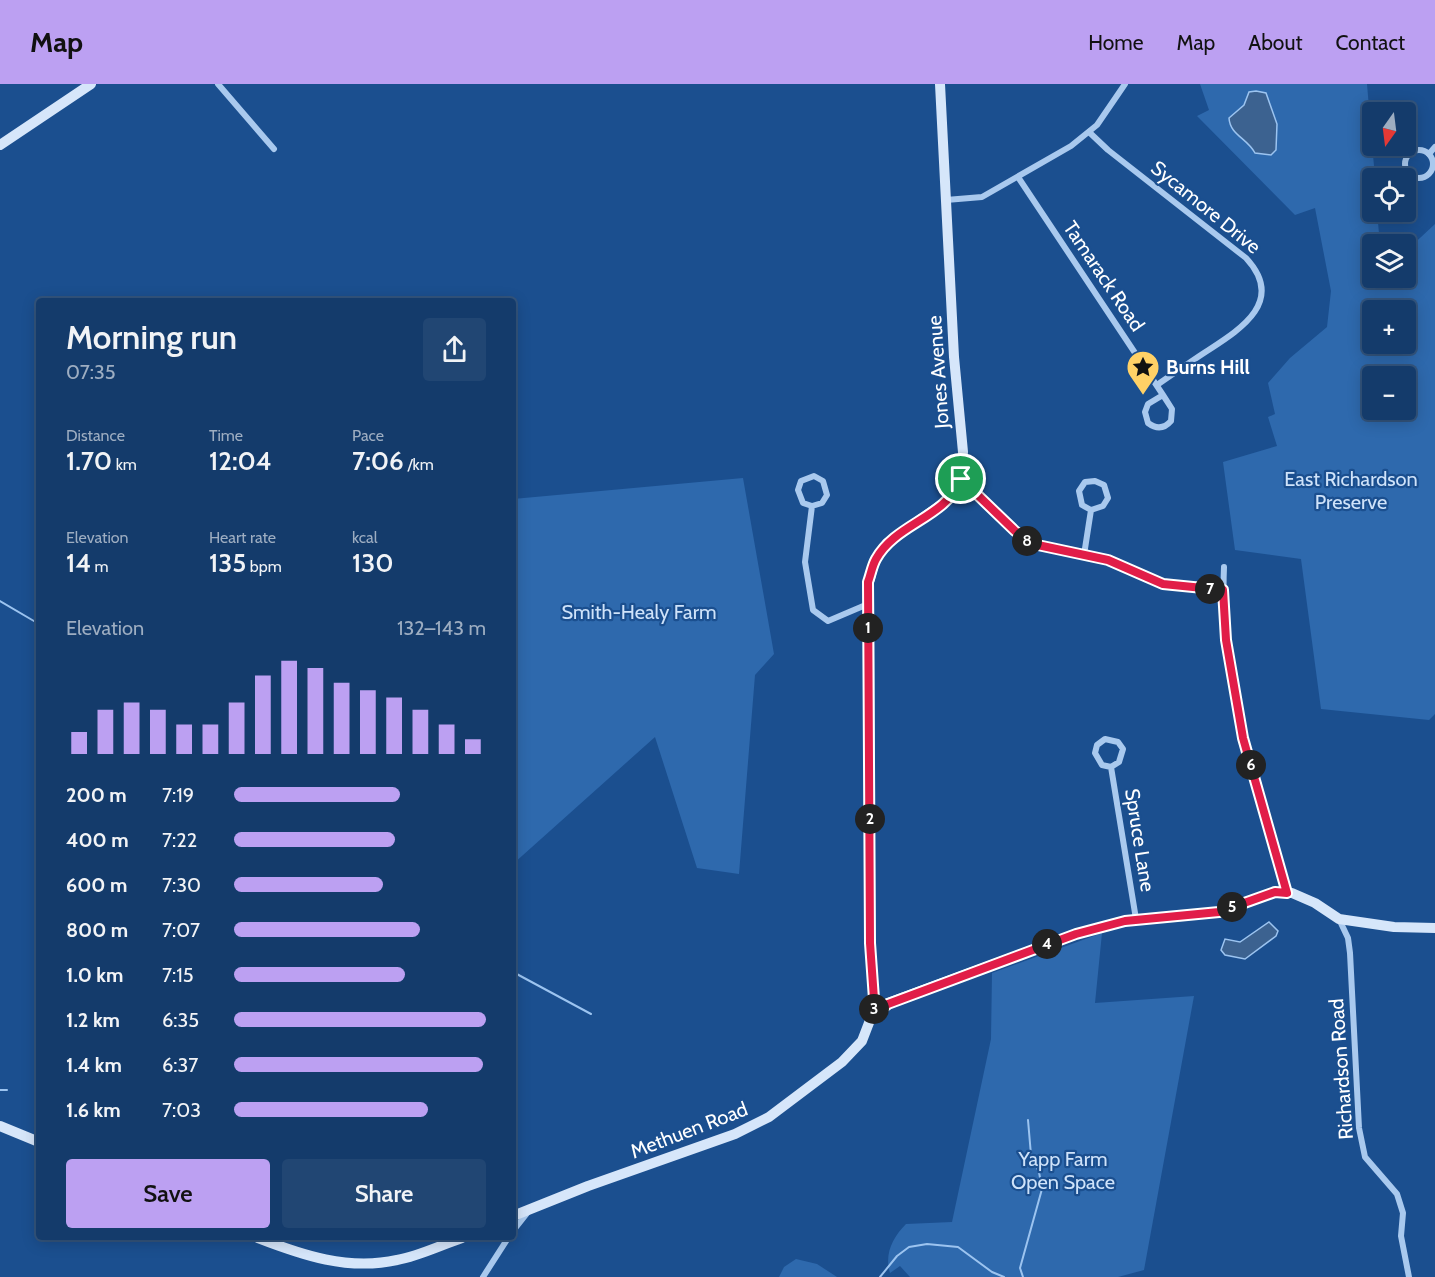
<!DOCTYPE html>
<meta charset="utf-8">
<style>
:root{--surface:#143b6b;--page:#214673;--text:#f1f3f6;--muted:#9dadc1;--line:#33557e;--accent:#bca0f2}
body{margin:0;font-family:Cabin,sans-serif;background:var(--page);color:var(--text);height:100vh;display:flex;flex-direction:column;font-size:22px;white-space:nowrap}
*{box-sizing:border-box;margin:0}
p{font-size:20px;color:var(--muted)}
.icon{flex:none;width:33px;height:33px;fill:none;stroke:currentColor;stroke-width:2;stroke-linecap:round;stroke-linejoin:round}
.map{position:relative;flex:1;overflow:hidden}
.details{position:absolute;left:36px;top:214px;width:480px;height:942px;display:flex;flex-direction:column;background:var(--surface);border-radius:6px;box-shadow:0 3px 15px #0003,0 0 0 2px var(--line)}
.details>*{flex:none}
.needle{width:39px;rotate:194deg}
.fabs{position:absolute;left:1362px;top:18px;display:grid;gap:12px}
.fabs a{display:grid;place-items:center;width:54px;height:54px;border-radius:6px;background:var(--surface);box-shadow:0 3px 15px #0003,0 0 0 2px var(--line);font-size:30px}
.pin{position:absolute;display:grid;place-items:center;width:51px;height:51px;color:#fff;margin:-26px;border:3px solid #fff;border-radius:50%;box-shadow:0 2px 6px #0007}
.km{position:absolute;width:30px;height:30px;margin:-15px;border-radius:50%;background:#222;color:#fff;font-size:16px;line-height:30px;text-align:center}
.round{display:grid;place-items:center;flex:none;width:63px;height:63px;border-radius:6px;background:var(--page)}
.summary{display:flex;align-items:center;justify-content:space-between;height:102px;padding:0 30px}
h1{font-size:33px;font-weight:600;line-height:45px}
.figures{display:grid;grid-template-columns:repeat(3,1fr);gap:9px;height:102px;padding:6px 30px}
.figures div{display:grid;align-content:center}
.figures b{font-size:26px;font-weight:600}
.figures small{font-size:16px;font-weight:400}
.figures p{font-size:16px}
.chart{height:168px;padding:12px 30px}
.chart p{display:flex;justify-content:space-between}
.chart svg{width:100%;height:108px;margin-top:6px;stroke:var(--accent);stroke-width:6}
.button{display:flex;gap:12px;margin-top:auto;padding:12px 30px}
.button a{flex:1;height:69px;border-radius:6px;background:var(--accent);color:#111;font-size:24px;font-weight:600;line-height:69px;text-align:center}
.button a+a{background:var(--page);color:var(--text)}
ul{padding:0 30px;list-style:none;font-size:20px}
li{display:grid;grid-template-columns:96px 72px 1fr;align-items:center;height:45px}
li i{height:15px;border-radius:8px;background:var(--accent)}
header{display:flex;align-items:center;gap:36px;box-sizing:border-box;height:84px;padding:0 30px;background:var(--accent);color:#111}
header strong{font-size:28px}
nav{display:flex;gap:33px;margin-inline-start:auto;font-size:21px}
.map>svg:first-child{display:block}
.green{fill:#2e69ad;fill-rule:evenodd}
.water{fill:#3c6290;stroke:#9cc4f0;stroke-width:1.5}
.lines{fill:none;stroke-linecap:round;stroke-linejoin:round}
.stream{stroke:#9cc4f0;stroke-width:2}
.street{stroke:#a9c9ee;stroke-width:6}
.secondary{stroke:#d6e6fa;stroke-width:10}
.route-casing{stroke:#fff;stroke-width:12}
.route{stroke:#e11d48;stroke-width:8}
.labels{text-anchor:middle;dominant-baseline:central;stroke-width:4.5;stroke-linejoin:round;paint-order:stroke}
.street-label{font-size:20px;fill:#fff;stroke:#1b4f8f}
.poi-label{font-size:20px;font-weight:bold;fill:#fff;stroke:#1b4f8f;text-anchor:start}
.park-label{font-size:20px;fill:#cfe3fa;stroke:#1b4f8f}
</style>
<header>
<strong>Map</strong>
<nav><a>Home</a><a>Map</a><a>About</a><a>Contact</a></nav>
</header>
<div class="map">
<svg width="1435" height="1193" viewBox="0 0 1435 1193">
<rect width="100%" height="100%" fill="#1b4f8f"/>
<!-- green -->
<g class="green">
<path d="M1200,0H1367L1375,94H1372V128H1377L1380,160H1372V194H1406V167L1435,140V630L1429,636L1321,625L1301,475L1235,466L1223,378L1277,362L1268,333L1275,330L1268,299L1290,274L1327,243L1331,207L1315,124L1295,131L1197,32L1209,26ZM1372,226H1406V260H1372ZM1372,292H1406V326H1372Z"/>
<polygon points="743,394 774,570 755,591 739,790 697,784 655,653 513,780 513,415"/>
<path d="M1102,849L1095,919L1194,912L1144,1186L1118,1193H910L900,1182L890,1189C884,1170 893,1153 906,1140L952,1138L991,955L992,889Z"/>
<polygon points="796,1175 817,1180 837,1193 779,1193 784,1183"/>
</g>
<!-- water -->
<g class="water">
<path d="M1256,7L1266,9L1277,40L1276,66L1271,71L1255,69C1247,54 1230,51 1229,34L1244,21L1249,8Z"/>
<polygon points="1269,838 1278,847 1276,852 1245,875 1225,871 1221,866 1225,855 1240,858"/>
</g>
<g class="lines">
<!-- stream -->
<g class="stream">
<polyline points="0,517 39,540"/>
<polyline points="513,888 591,930"/>
<polyline points="0,1006 7,1006"/>
<polyline points="880,1193 897,1172 909,1163 927,1160 958,1163 992,1188 1004,1193"/>
<polyline points="1023,1193 1020,1184 1042,1105 1039,1088 1031,1071 1028,1036"/>
</g>
<!-- street -->
<g class="street">
<polyline points="218,0 274,65"/>
<path d="M1089,48L1108,66L1246,174C1286,217 1241,245 1207,267C1190,278 1173,290 1157,301"/>
<circle cx="1419" cy="80" r="14"/>
<polyline points="1429,70 1435,63"/>
<path d="M1018,93L1163,311L1172,325L1171,337C1164,345 1156,345 1148,339L1145,328L1148,320L1163,311"/>
<polyline points="946,116 982,113 1071,62 1097,41 1125,0"/>
<polyline points="961,395 1015,447 1033,460 1108,476 1163,500 1223,506"/>
<polyline points="812,422 822,419 827,411 823,397 814,392 801,397 798,406 803,419 812,422 805,478 813,526 828,537 868,520"/>
<polyline points="1084,471 1091,426 1103,422 1108,414 1104,401 1095,397 1085,398 1079,407 1082,421 1091,426"/>
<path d="M1224,483C1219,594 1257,703 1287,809"/>
<polyline points="1111,683 1119,678 1123,665 1118,658 1105,655 1097,661 1095,669 1102,681 1111,683 1136,835"/>
<polyline points="1339,835 1348,854 1350,869 1359,1044 1365,1073 1397,1110 1403,1129 1401,1152 1409,1193"/>
<polyline points="513,1147 528,1128"/>
<polyline points="483,1193 508,1154"/>
</g>
<!-- secondary -->
<g class="secondary">
<polyline points="0,61 91,0"/>
<polyline points="875,929 870,859 869,498 875,476 887,459 952,413 961,396 963,368 954,273 940,0"/>
<polyline points="0,1042 39,1058"/>
<polyline points="513,1132 588,1102 735,1050 769,1033 842,978 862,957 872,931 888,919 1076,850 1125,837 1219,828 1275,808 1292,809 1315,819 1339,835 1394,843 1435,844"/>
<path d="M258,1154C302,1171 348,1187 397,1176C419,1172 441,1161 462,1154"/>
</g>
</g>
<g class="lines">
<!-- route casing -->
<g class="route-casing">
<path id="route" d="M961,395L1015,447L1033,460L1108,476L1163,500L1223,506L1226,556L1243,654L1287,809L1275,808L1219,828L1125,837L1076,850L888,920L875,929L870,859L868,498C871,490 872,482 876,475C896,439 946,434 961,395Z"/>
</g>
<!-- route -->
<use href="#route" class="route"/>
</g>
<!-- icons -->
<defs>
<g id="sight-pin" transform="scale(1.725)"><path d="M0 17L-7.5 6A9.5 9.5 0 1 1 7.5 6Z" fill="#ffd166" stroke="#1b4f8f"/><path d="M0-6L1.8-2.2L6-1.7L2.9 1.2L3.7 5.4L0 3.3L-3.7 5.4L-2.9 1.2L-6-1.7L-1.8-2.2Z" fill="#111"/></g>
</defs>
<g fill-rule="evenodd">
<use href="#sight-pin" x="1143" y="283"/>
</g>
<g class="labels">
<!-- street labels -->
<g class="street-label">
<text transform="translate(1206 123) rotate(39)">Sycamore Drive</text>
<text transform="translate(1104 192) rotate(56)">Tamarack Road</text>
<text transform="translate(938 288) rotate(-94)">Jones Avenue</text>
<text transform="translate(1140 756) rotate(81)">Spruce Lane</text>
<text transform="translate(1341 985) rotate(-94)">Richardson Road</text>
<text transform="translate(689 1046) rotate(-21)">Methuen Road</text>
</g>
<!-- poi labels -->
<g class="poi-label">
<text x="1166" y="283">Burns Hill</text>
</g>
<!-- park labels -->
<g class="park-label">
<text x="1351" y="395">East Richardson<tspan x="1351" dy="23">Preserve</tspan></text>
<text x="639" y="528">Smith-Healy Farm</text>
<text x="1063" y="1075">Yapp Farm<tspan x="1063" dy="23">Open Space</tspan></text>
</g>
</g>
</svg>
<div class="fabs">
<a><svg class="needle" viewBox="-14 -14 28 28"><path d="M0-13l5 13h-10z" fill="#e53935"/><path d="M0 13l5-13h-10z" fill="#9dadc1"/></svg></a>
<a><svg class="icon" aria-label="locate" viewBox="0 0 24 24"><circle cx="12" cy="12" r="6"/><path d="M12 2v4M12 18v4M2 12h4M18 12h4"/></svg></a>
<a><svg class="icon" aria-label="layers" viewBox="0 0 24 24"><path d="M12 4l9 5-9 5-9-5zM3 14l9 5 9-5"/></svg></a>
<a>+</a>
<a>−</a>
</div>
<div class="pin" style="left:961px;top:395px;background:#1e9e55"><svg class="icon" aria-label="arrive" viewBox="0 0 24 24"><path d="M6 21V4h12l-3 4 3 4H6"/></svg></div>
<b class="km" style="left:868px;top:544px">1</b>
<b class="km" style="left:870px;top:735px">2</b>
<b class="km" style="left:874px;top:925px">3</b>
<b class="km" style="left:1047px;top:860px">4</b>
<b class="km" style="left:1232px;top:823px">5</b>
<b class="km" style="left:1251px;top:681px">6</b>
<b class="km" style="left:1210px;top:505px">7</b>
<b class="km" style="left:1027px;top:457px">8</b>
<section class="details">
<div class="summary"><div><h1>Morning run</h1><p>07:35</p></div><a class="round"><svg class="icon" aria-label="share" viewBox="0 0 24 24"><path d="M12 15V3M7 8l5-5 5 5M5 13v7h14v-7"/></svg></a></div>
<div class="figures">
<div><p>Distance</p><b>1.70<small> km</small></b></div>
<div><p>Time</p><b>12:04</b></div>
<div><p>Pace</p><b>7:06<small> /km</small></b></div>
</div>
<div class="figures">
<div><p>Elevation</p><b>14<small> m</small></b></div>
<div><p>Heart rate</p><b>135<small> bpm</small></b></div>
<div><p>kcal</p><b>130</b></div>
</div>
<div class="chart"><p><span>Elevation</span>132–143 m</p>
<svg viewBox="0 0 160 44" preserveAspectRatio="none"><path d="M5 44V35M15 44V26M25 44V23M35 44V26M45 44V32M55 44V32M65 44V23M75 44V12M85 44V6M95 44V9M105 44V15M115 44V18M125 44V21M135 44V26M145 44V32M155 44V38"/></svg>
</div>
<ul>
<li><b>200 m</b>7:19<i style="width:66%"></i></li>
<li><b>400 m</b>7:22<i style="width:64%"></i></li>
<li><b>600 m</b>7:30<i style="width:59%"></i></li>
<li><b>800 m</b>7:07<i style="width:74%"></i></li>
<li><b>1.0 km</b>7:15<i style="width:68%"></i></li>
<li><b>1.2 km</b>6:35<i style="width:100%"></i></li>
<li><b>1.4 km</b>6:37<i style="width:99%"></i></li>
<li><b>1.6 km</b>7:03<i style="width:77%"></i></li>
</ul>
<div class="button"><a>Save</a><a>Share</a></div>
</section>
</div>
